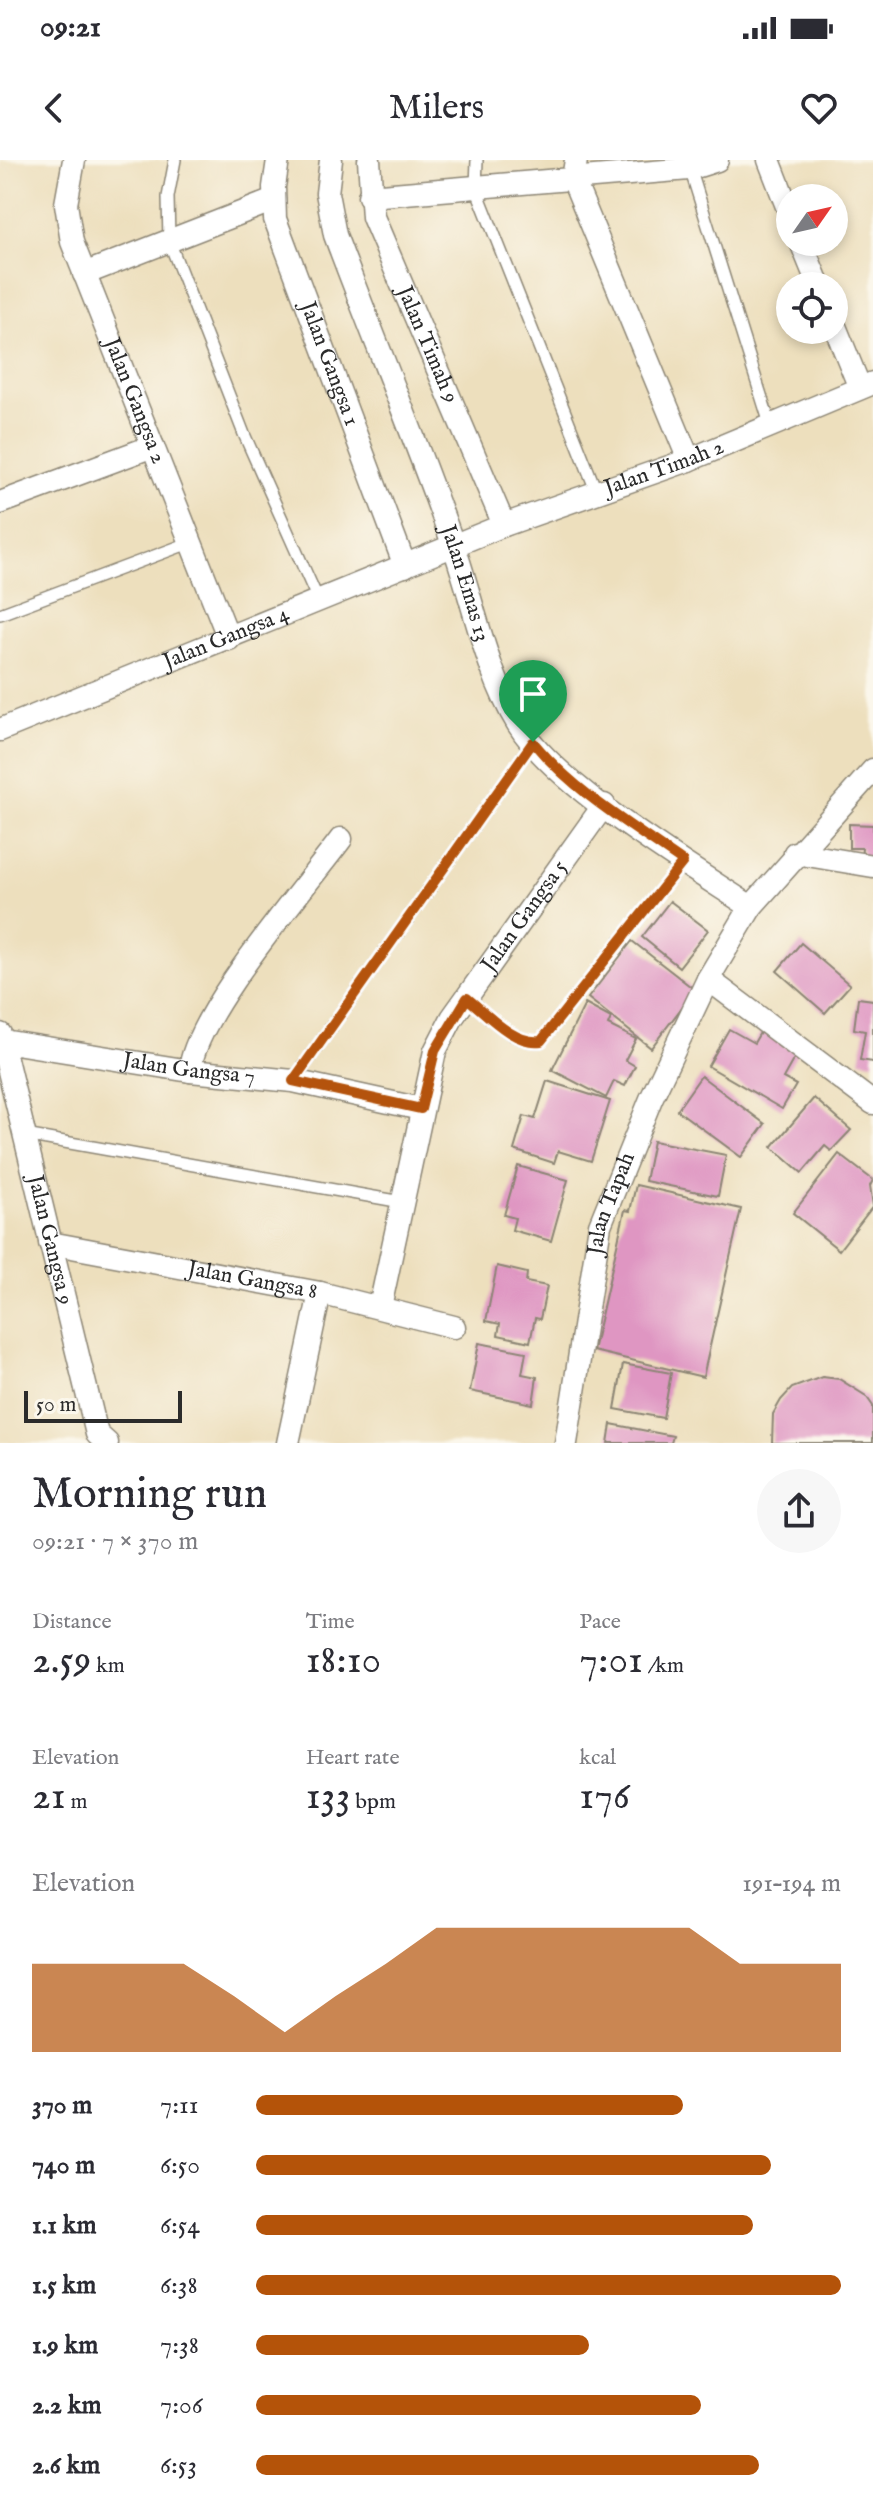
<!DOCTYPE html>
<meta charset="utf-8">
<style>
:root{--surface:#fff;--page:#f7f7f7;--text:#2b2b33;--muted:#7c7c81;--accent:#b45309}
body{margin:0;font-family:"IM FELL English",serif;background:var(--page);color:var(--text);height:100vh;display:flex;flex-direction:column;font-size:30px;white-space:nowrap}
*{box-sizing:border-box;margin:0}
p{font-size:26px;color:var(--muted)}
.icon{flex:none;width:44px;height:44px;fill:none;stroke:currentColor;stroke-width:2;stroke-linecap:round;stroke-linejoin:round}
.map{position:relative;height:1283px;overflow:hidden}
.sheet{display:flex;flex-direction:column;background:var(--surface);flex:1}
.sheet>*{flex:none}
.needle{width:52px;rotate:56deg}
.fabs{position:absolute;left:776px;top:24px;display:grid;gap:16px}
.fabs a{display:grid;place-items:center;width:72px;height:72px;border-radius:50%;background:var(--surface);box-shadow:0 4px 12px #0003;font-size:40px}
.scale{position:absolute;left:24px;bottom:20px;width:158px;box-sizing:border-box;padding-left:8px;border:4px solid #2b2b2b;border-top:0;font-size:22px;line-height:28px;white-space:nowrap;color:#2b2b2b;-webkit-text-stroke:6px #fbf7ec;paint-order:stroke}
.pin{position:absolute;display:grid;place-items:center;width:68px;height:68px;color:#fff;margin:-82px -34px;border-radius:50% 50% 50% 0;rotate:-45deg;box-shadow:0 0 8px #0007}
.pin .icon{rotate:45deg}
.round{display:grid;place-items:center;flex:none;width:84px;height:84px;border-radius:42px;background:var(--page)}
.overview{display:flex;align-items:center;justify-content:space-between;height:136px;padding:0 32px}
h1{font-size:44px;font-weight:600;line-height:60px}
.metrics{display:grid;grid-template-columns:repeat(3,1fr);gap:12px;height:136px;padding:8px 32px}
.metrics div{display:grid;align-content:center}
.metrics b{font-size:40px;font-weight:600}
.metrics small{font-size:22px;font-weight:400}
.metrics p{font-size:22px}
.chart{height:224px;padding:16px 32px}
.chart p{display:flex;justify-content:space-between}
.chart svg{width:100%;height:144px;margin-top:8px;fill:var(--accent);opacity:.7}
ul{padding:0 32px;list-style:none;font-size:26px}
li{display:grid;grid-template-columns:128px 96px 1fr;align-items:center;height:60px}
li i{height:20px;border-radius:10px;background:var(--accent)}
.status{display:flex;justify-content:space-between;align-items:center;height:56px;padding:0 40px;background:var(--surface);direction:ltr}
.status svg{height:22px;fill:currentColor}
header{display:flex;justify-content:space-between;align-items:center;height:104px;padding:0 32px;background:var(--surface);font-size:36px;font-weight:600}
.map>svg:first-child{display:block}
.building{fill:#df96c2}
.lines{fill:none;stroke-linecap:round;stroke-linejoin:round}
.lane-casing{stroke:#8c8574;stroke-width:14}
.street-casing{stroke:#8c8574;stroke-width:25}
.lane{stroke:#fff;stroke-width:11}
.street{stroke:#fff;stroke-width:22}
.route-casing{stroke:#fff;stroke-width:16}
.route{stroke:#b45309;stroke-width:10}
.labels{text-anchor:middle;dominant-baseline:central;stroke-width:7;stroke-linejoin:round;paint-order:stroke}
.street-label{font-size:22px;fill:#2b2b2b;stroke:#fbf7ec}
</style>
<div class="status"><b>09:21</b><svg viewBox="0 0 49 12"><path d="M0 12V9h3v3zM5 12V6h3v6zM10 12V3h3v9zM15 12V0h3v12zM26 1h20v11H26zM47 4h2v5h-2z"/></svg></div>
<header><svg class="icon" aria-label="back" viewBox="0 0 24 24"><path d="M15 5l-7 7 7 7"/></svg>Milers<svg class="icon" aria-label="heart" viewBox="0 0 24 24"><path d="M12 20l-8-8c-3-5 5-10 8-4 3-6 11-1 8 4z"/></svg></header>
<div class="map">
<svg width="873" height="1283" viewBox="0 0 873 1283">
<rect width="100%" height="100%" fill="#fbf7ec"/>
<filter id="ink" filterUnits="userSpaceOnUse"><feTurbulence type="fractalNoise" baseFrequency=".0125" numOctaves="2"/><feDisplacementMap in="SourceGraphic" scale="16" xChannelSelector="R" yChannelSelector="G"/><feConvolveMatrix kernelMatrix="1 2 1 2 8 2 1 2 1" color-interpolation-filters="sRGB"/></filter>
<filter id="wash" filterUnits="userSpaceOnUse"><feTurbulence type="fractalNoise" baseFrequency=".006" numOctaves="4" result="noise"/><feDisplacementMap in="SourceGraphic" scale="32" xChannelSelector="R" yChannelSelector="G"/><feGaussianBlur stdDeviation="1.8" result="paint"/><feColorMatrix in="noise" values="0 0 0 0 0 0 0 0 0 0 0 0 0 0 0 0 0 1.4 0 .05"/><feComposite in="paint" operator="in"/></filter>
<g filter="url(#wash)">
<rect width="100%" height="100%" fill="#eddfbd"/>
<g id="blocks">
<!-- building -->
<g class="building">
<polygon points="849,664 873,665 873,700 861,700 862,688 849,688"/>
<polygon points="670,741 708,770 679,807 642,777"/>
<polygon points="632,781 695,830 651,888 588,838"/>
<polygon points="801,783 850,825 825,853 777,811"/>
<polygon points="858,838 873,840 873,902 860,900 865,871 854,869"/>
<polygon points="585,844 611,858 608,865 636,879 625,900 635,906 625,926 614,921 606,938 552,910"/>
<polygon points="729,869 754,883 761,871 797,893 783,918 796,925 782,949 708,906"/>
<polygon points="701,916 765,964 741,997 677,950"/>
<polygon points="547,921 610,941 591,1001 558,991 554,1003 514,990 524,956 535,959"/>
<polygon points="814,938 851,970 831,991 825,986 802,1013 772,987"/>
<polygon points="653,981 726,995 718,1036 645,1021"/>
<polygon points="839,994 873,1020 870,1026 873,1046 839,1090 793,1053"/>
<polygon points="518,1006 568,1020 551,1081 512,1070 515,1058 504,1055"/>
<polygon points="636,1025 741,1049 703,1217 593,1191 625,1050 630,1051"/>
<polygon points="497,1106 527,1113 526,1122 547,1126 540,1159 535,1158 530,1182 498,1175 500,1164 486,1161"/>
<polygon points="479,1183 526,1192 522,1214 537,1217 533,1244 470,1231"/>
<polygon points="623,1204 671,1213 663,1258 615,1249"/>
<polygon points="822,1217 839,1219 866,1236 873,1246 873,1283 772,1283 773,1254 781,1240 792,1228"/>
<polygon points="611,1264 673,1276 671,1283 608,1283"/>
</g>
</g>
</g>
<g filter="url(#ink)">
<use href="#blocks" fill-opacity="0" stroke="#8c8574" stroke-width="2"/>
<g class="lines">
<!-- lane casing -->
<g class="lane-casing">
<g id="lane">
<polyline points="175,0 168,37 169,81 244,274 319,442"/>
<polyline points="477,0 476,28 597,333"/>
<polyline points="689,5 770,264"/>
<polyline points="0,454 189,383"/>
<path d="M467,838C487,854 513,885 541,881L683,702"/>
<polyline points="293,921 533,582"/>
<polyline points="25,975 402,1042"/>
</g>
</g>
<!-- street casing -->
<g class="street-casing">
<g id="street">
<path id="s1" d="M74,0L66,44L72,82L229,479"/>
<path id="s2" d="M278,0L274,27L275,59L405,406"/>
<path id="s3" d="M331,0L327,33L335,75C374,179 417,282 454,387C474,444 486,512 518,564C557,627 686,704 751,747"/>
<path id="s4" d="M369,0L373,57L504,365"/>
<polyline points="576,0 573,19 689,300"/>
<polyline points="769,0 790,54"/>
<polyline points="369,36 689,9 717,0"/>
<polyline points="801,82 819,126"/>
<polyline points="84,114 274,40"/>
<polyline points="834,164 860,228"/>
<polyline points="0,343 153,286"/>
<path id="s5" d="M0,570L504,365L689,300L873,223"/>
<polyline points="795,693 873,706"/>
<polyline points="708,819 873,943"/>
<path id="s6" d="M0,874L97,1274L107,1283"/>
<path id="s7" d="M3,881L190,911L293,921L421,949"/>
<path d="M190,911C193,856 304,729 341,679"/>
<path id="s8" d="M50,1083L320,1133L454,1167"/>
<path id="s9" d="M380,1147L435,891L452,858L604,645"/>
<polyline points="288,1283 320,1133"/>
<path id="s10" d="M566,1283L600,1065L651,939L708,819L751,747L873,610"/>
</g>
</g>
<!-- lane -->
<use href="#lane" class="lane"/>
<!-- street -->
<use href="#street" class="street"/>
</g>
</g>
<g class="lines" filter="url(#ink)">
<!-- route casing -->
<g class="route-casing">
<path id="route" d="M533,582C573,631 632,666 683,702L541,881C514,885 487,854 467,838L435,891L421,949L293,921Z"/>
</g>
<!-- route -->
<use href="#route" class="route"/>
</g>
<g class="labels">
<!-- street labels -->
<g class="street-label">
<text stroke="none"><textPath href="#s4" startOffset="196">Jalan Timah 9</textPath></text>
<text stroke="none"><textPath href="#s2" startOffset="214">Jalan Gangsa 1</textPath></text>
<text stroke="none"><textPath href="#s1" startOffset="254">Jalan Gangsa 2</textPath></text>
<text stroke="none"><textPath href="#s5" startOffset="714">Jalan Timah 2</textPath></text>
<text stroke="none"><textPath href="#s3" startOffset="448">Jalan Emas 13</textPath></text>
<text stroke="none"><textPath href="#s5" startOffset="244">Jalan Gangsa 4</textPath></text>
<text stroke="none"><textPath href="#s9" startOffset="424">Jalan Gangsa 5</textPath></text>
<text stroke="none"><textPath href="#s7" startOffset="188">Jalan Gangsa 7</textPath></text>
<text stroke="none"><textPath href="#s10" startOffset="244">Jalan Tapah</textPath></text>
<text stroke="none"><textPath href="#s6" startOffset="212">Jalan Gangsa 9</textPath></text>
<text stroke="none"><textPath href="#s8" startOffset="206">Jalan Gangsa 8</textPath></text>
</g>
</g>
</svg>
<div class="fabs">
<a><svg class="needle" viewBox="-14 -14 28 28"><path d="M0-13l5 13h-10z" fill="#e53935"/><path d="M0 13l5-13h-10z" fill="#7c7c81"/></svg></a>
<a><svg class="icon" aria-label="locate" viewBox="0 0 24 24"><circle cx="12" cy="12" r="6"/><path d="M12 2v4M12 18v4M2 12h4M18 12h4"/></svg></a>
</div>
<div class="scale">50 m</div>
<div class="pin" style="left:533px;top:582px;background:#1e9e55"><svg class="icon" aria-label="arrive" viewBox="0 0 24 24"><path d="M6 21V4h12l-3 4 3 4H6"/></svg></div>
</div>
<section class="sheet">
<div class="overview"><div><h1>Morning run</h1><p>09:21 · 7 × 370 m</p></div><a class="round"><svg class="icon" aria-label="share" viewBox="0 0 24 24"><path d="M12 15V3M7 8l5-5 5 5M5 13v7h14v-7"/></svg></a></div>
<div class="metrics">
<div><p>Distance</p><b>2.59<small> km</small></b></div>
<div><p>Time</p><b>18:10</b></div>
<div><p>Pace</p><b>7:01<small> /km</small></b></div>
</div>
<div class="metrics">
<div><p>Elevation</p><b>21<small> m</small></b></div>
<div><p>Heart rate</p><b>133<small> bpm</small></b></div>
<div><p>kcal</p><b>176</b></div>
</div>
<div class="chart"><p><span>Elevation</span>191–194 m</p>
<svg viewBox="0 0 160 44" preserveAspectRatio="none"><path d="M0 44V17L10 17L20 17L30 17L40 27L50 38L60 27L70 17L80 6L90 6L100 6L110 6L120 6L130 6L140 17L150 17L160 17V44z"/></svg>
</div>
<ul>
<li><b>370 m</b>7:11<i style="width:73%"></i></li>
<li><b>740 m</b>6:50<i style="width:88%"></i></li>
<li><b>1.1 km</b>6:54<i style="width:85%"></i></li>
<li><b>1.5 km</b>6:38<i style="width:100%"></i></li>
<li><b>1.9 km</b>7:38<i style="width:57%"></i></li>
<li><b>2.2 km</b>7:06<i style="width:76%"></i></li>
<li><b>2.6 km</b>6:53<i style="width:86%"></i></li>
</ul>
</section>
